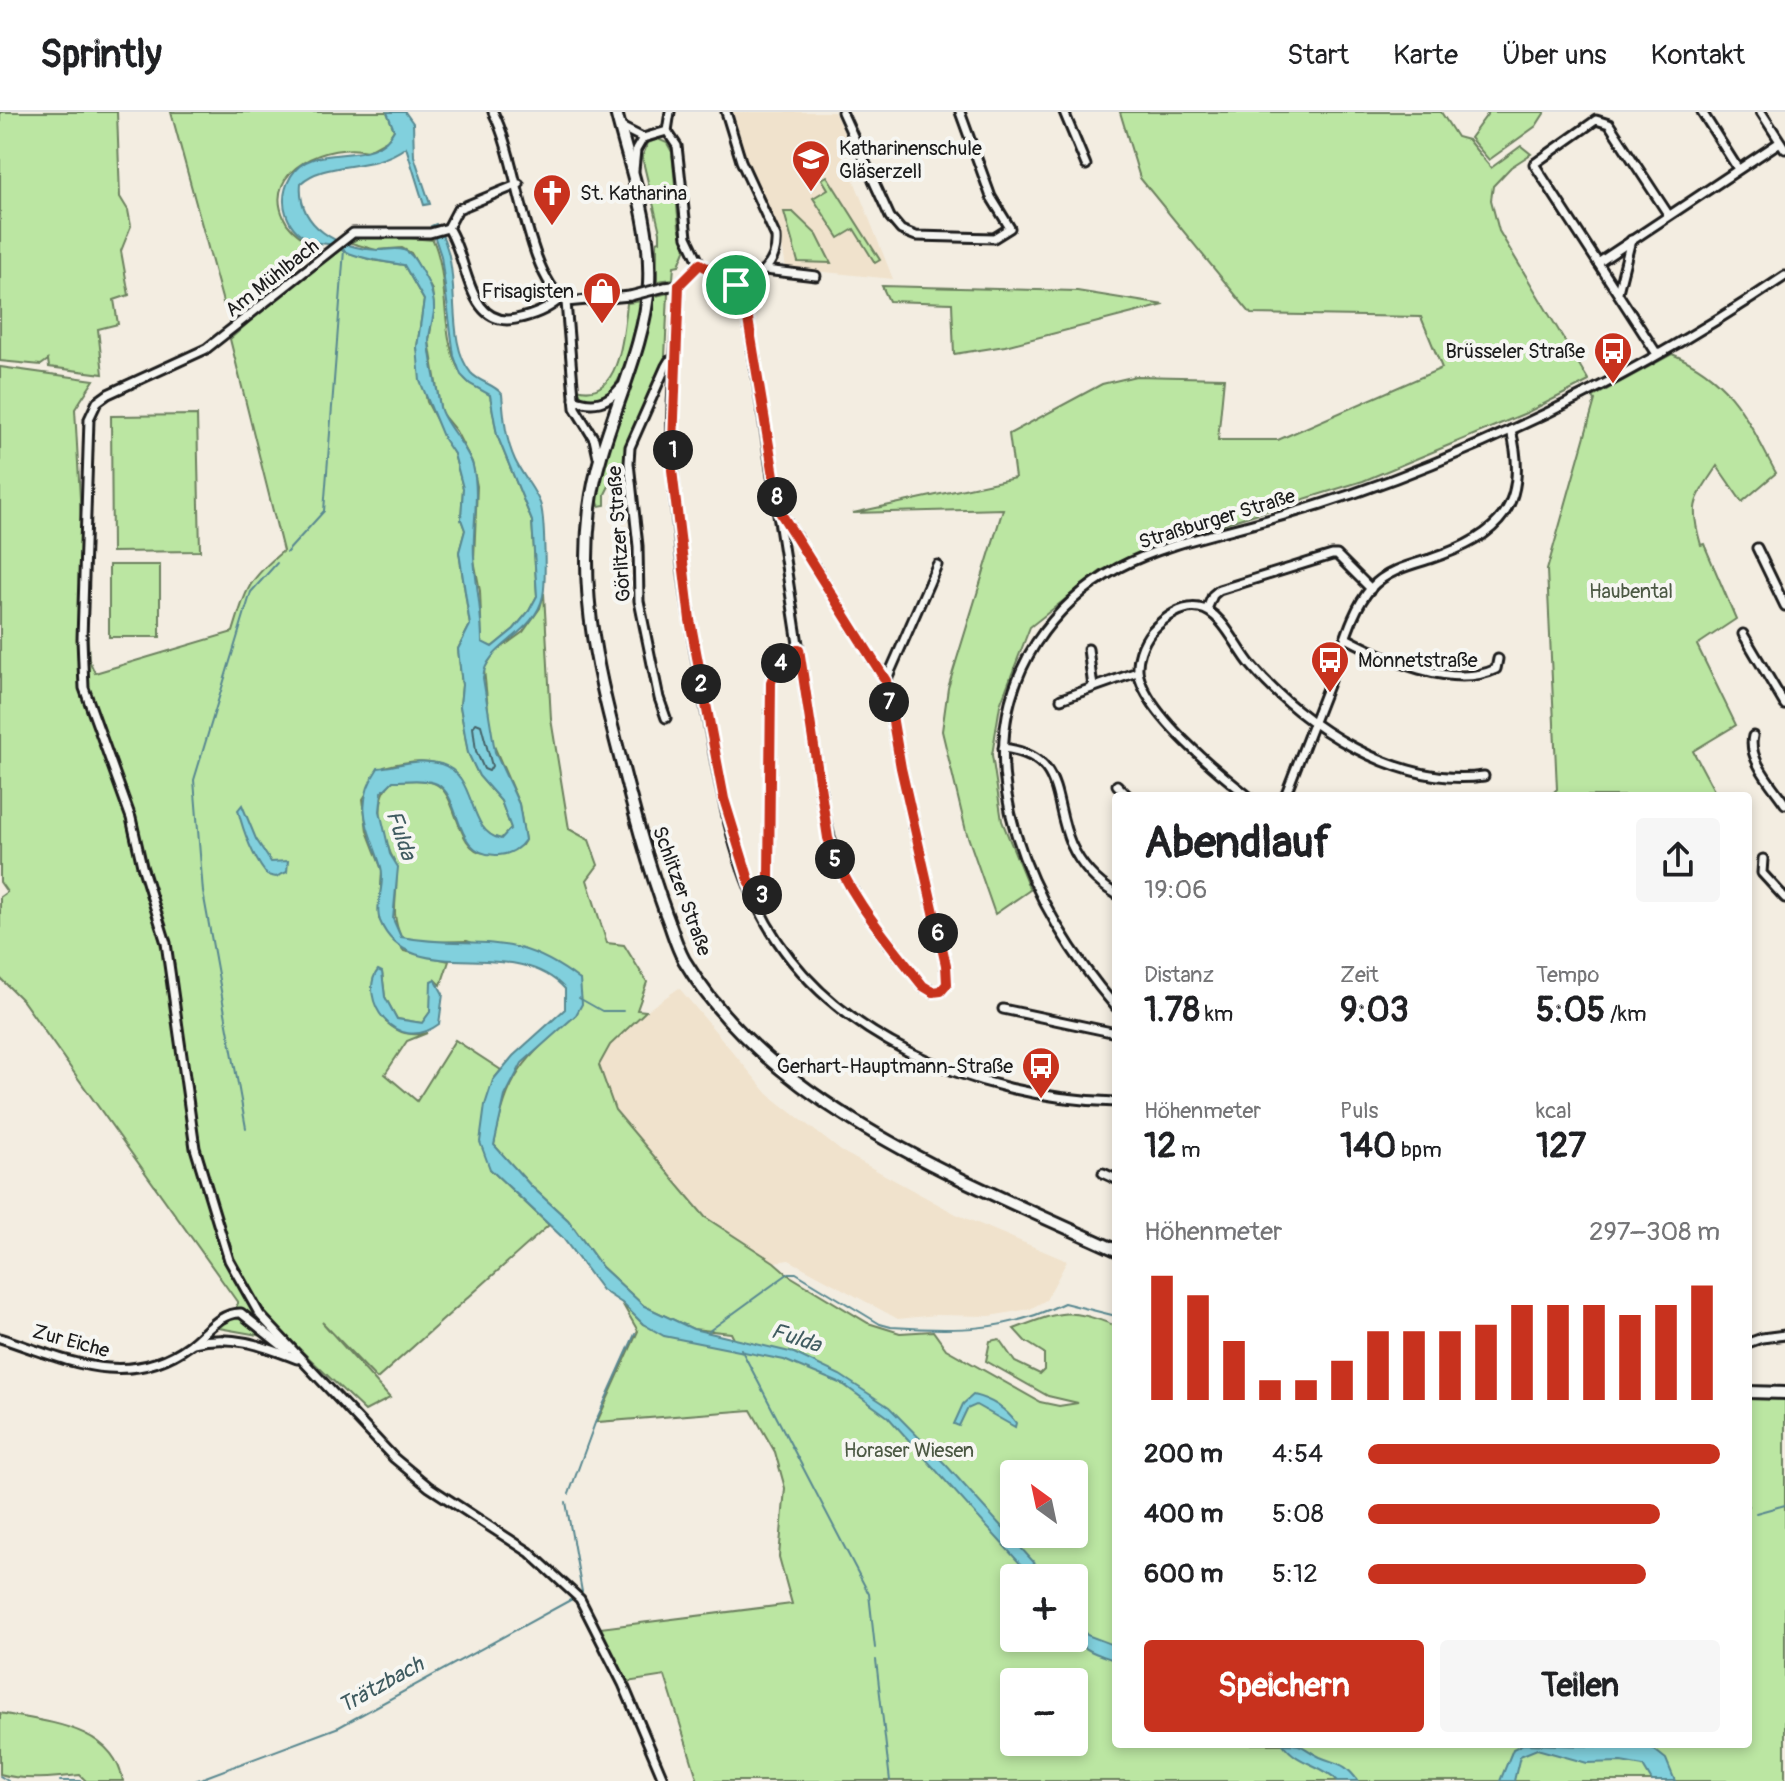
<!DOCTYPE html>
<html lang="de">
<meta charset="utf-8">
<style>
:root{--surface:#fff;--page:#f6f6f6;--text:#202124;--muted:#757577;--line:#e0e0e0;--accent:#c8321e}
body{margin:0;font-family:Pangolin,sans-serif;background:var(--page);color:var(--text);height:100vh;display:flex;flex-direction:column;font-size:30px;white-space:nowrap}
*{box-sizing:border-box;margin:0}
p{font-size:26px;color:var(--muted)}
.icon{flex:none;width:44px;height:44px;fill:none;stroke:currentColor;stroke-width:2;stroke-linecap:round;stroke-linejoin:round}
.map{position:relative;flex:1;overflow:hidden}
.drawer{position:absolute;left:1112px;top:680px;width:640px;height:956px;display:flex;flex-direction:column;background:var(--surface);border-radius:8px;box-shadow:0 4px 12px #0003}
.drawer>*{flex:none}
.needle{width:52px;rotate:327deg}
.buttons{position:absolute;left:1000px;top:1348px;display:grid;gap:16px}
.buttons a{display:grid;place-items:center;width:88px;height:88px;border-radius:8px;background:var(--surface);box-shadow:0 4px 12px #0003;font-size:40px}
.pin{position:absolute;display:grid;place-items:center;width:68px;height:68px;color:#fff;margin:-34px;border:4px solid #fff;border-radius:50%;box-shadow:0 2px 8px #0007}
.km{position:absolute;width:40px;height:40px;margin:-20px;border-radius:50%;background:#222;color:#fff;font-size:22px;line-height:40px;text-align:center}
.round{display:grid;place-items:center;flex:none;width:84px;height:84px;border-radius:8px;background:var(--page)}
.headline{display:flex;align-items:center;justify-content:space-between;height:136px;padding:0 32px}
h1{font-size:44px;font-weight:700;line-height:60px}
.stats{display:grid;grid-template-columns:repeat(3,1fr);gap:12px;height:136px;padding:8px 32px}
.stats div{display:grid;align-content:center}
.stats b{font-size:34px;font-weight:700}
.stats small{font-size:22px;font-weight:400}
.stats p{font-size:22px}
.chart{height:224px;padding:16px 32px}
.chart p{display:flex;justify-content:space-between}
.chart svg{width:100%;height:144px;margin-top:8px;stroke:var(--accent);stroke-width:6}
.button{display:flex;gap:16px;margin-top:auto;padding:16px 32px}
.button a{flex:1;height:92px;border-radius:8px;background:var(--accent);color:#fff;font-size:32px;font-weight:700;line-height:92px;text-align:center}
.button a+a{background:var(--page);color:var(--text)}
ul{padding:0 32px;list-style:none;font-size:26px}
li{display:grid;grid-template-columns:128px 96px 1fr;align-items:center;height:60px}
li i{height:20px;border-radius:10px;background:var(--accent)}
header{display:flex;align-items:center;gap:48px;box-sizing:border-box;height:112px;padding:0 40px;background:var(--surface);border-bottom:2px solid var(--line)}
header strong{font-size:38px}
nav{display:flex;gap:44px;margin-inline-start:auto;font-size:28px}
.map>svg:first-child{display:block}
.built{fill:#f0e2cc}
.green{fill:#bbe6a2;stroke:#6c815f;stroke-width:2;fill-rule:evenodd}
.water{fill:#81d0dd;stroke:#598890;stroke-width:2}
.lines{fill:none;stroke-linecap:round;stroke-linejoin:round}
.shore{stroke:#446469;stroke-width:2}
.stream{stroke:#598890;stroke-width:2}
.minor-casing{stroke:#1c1c1c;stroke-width:13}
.secondary-casing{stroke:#1c1c1c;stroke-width:16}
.minor{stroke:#f6f6f2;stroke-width:7}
.secondary{stroke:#f6f6f2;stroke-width:10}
.minor-bridge-casing{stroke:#1c1c1c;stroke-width:13;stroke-linecap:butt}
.minor-bridge{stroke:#f6f6f2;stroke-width:7}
.route-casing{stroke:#fff;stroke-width:16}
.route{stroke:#c8321e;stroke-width:10}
.labels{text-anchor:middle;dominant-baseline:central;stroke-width:8;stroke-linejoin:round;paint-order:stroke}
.poi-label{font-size:20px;fill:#1c1c1c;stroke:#f6f6f2;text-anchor:start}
.street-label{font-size:20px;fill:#1c1c1c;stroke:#f6f6f2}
.park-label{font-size:20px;fill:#4c5944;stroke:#f6f6f2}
.water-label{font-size:22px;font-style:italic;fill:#3f5b60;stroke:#f6f6f2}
</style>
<header>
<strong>Sprintly</strong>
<nav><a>Start</a><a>Karte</a><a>Über uns</a><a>Kontakt</a></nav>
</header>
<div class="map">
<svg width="1785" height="1669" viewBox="0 0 1785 1669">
<rect width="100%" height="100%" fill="#f3ede1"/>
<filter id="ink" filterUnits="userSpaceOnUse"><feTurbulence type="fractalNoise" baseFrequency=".0125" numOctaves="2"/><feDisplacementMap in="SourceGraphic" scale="16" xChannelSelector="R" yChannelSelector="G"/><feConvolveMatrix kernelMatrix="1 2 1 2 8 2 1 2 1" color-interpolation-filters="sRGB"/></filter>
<g filter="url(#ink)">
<!-- built -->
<g class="built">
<polygon points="733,0 834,0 848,29 843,31 845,37 842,38 893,167 786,156 780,121 747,48"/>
<polygon points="679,876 768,982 841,1039 956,1102 1067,1149 1046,1188 1030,1197 990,1204 935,1203 898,1207 789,1148 774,1150 705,1105 615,998 598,953 610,933 646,899"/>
</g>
<!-- green -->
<g class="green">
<polygon points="0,0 117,0 120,85 128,98 131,114 121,139 129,183 114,188 118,212 98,217 103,262 49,255 48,248 41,253 0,249"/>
<path d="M171,0H387L394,18L387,28L367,39C330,30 261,57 284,106C289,118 301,124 310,133V141L230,207L224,194Z"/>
<polygon points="1120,0 1441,0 1457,25 1468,28 1491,56 1521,34 1531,42 1511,55 1493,74 1491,88 1499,119 1589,269 1526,301 1363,369 1167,429 1102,458 1030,515 1000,593 992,643 1002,709 1030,778 995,802 966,719 942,619 948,576 1003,397 853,401 1015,366 1009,322 1102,272 1136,264 1224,266 1218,328 1278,328 1442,256 1421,205 1251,202 1140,66"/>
<polygon points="1489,0 1545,0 1536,14 1489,48 1470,26"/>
<polygon points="658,27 667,31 672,40 679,115 686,136 679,153 674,154 673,167 657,169 657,130 660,129 660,120 642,45 648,31"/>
<polygon points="827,64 880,148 875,151 854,117 839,126 813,86 828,77 822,67"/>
<polygon points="784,100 793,100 817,123 831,151 798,150"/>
<path d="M365,122L433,128C451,167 438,234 465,267C472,275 483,276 490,283L497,323L532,409L537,484L529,499L514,517L492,535L482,531L480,479L474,448L477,374L472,350L456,319L441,301L429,229L434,196L432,178L411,141L402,136L376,138L351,131Z"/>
<path d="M340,137L371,148L404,153L424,188L417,235L427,290L454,342L463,376L461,407L465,418L459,440L470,513L458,537L462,573L460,594L468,641L479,664L501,689L511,716L501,727C454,718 492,625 384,655L363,687L367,719L382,758L379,807L404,839L449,849L441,873L435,867L430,900L422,911L397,907L385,885L382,860L386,910C400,922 409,924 427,921L407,929L385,962L417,989L455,928L501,958L493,968L490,1057L549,1113L377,1267L322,1210L390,1286L365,1299L291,1229L219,1216L231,1205L238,1191L23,889L0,866V785L7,780L0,770V255L94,268L75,297L89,548L95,561L233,520C246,477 248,468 283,439L230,227L284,179Z"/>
<polygon points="882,174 1077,179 1164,193 1005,234 954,242 952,191 889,189"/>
<path d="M668,181L665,245L625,338L623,362L614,364L605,382V393L599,394C590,371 643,218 652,185Z"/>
<path d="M642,189C637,216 623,300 583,286L577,277C620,290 624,221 627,191Z"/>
<path d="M1672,242C1732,267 1747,307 1776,361L1742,390L1717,354C1694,389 1689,392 1701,433L1704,432L1736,507L1697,533L1736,613L1693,639L1717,684H1550L1557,677L1547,458L1595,288L1593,285Z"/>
<polygon points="197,303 200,439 112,440 111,304"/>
<rect x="109" y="453" width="51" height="72"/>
<path d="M544,481L551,607L569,717L589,728L598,753L587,768L607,831L624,833L647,870L637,898L646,899L610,933L599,953L615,998L705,1105L774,1150L790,1164L868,1211L900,1221L933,1219L946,1237L1040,1290L1059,1294L1078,1291L1048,1284L986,1249L990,1229L999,1227L1015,1250L1040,1262L1044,1258V1241L1025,1229L1014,1217C1061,1199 1068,1195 1116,1214V1632H1748V1285L1785,1286V1669H698L665,1564L627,1570L600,1516L792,1492L779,1445L785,1376L775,1340L751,1298L597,1310L638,1219L622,1191L643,1212L739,1237L731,1221L693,1217L644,1194L602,1155L568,1108L531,1074L494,1033C507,962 523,948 576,903L580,868L467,829L426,830L401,825C389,798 399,786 396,757C396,749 392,746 390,740C381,718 373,685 393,669C405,669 425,666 436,672C458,683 456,739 485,741C496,742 511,735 522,733L525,728L519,692L491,627L484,557L494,541L523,520L540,496ZM1014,1362H1074V1422H1014ZM1014,1466H1074V1526H1014ZM1014,1570H1074V1630H1014Z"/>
<path d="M0,1601C45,1610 113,1613 123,1669H86L80,1663C54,1666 23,1669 0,1662Z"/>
</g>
<!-- water -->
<g class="water">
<path d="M387,0H405L413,11L414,44L430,92L424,93L406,35C371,61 325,48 301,71C297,115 338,136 378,138C394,138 405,132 415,148C425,164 435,179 434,199C433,209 429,219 429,229C430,250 437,274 440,295C443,311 467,333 473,354C480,384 472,415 474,445C476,474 482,501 482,530L492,535L514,517L529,499L537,484L532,409L497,323L490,283L470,272L461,263L454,244L441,144L431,114L436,112C466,156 442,226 471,261C479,270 494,272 502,282C504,305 505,326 515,348C522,363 534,376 540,391C545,403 546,471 543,484C535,523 485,533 483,566L495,640L519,692L525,728C519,737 510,742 499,743C452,746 463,686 437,672C426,666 405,669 393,669L382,680L380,699L390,742L398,755L393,807L401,825C477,839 509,814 580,868L582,892L576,903L522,951L505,984L494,1033L531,1074L568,1108L602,1155L644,1194L693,1217L794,1241L840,1263L889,1295L946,1353L1048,1466H1033L888,1305L844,1273L784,1248L664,1224L643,1212L622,1191L602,1178L562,1125L490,1057L480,1030L485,993L493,968L513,944L565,897V877C514,820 409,880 380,809C374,794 386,771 381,755C369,716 352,694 378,656C399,654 419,645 441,652C478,663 466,720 501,727L511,716L501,689L479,664L468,641L460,594L462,573L458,537L470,513L459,440L465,418L461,407L463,376L454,342L444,327L420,269L417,235L424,188L404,153C384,150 363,147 343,139C340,137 337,134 333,133C326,131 321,132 314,130C286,119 276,90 291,64C313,27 374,58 394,18Z"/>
<path d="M242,693L256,727L271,750L288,749L287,760L276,765L267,763C252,744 244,722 238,698Z"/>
<path d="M378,858L382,860L385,885L397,907L422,911L430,900L431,869L435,867L443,882L439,912C395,945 357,884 378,858Z"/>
<path d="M973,1283C990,1287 1006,1297 1016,1311L1015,1315L976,1293L967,1297L959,1314L954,1312L963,1292Z"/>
<path d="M1074,1506L1087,1523L1116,1534V1549C1089,1538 1074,1539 1074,1506Z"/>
<path d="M1283,1632C1307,1632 1301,1636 1320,1645C1339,1653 1344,1650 1358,1669H1338C1322,1652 1298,1653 1283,1632Z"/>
<polygon points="1523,1632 1652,1636 1666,1647 1675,1669 1652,1669 1643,1654 1621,1650 1587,1651 1537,1637 1520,1644 1514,1669 1500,1669 1513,1637"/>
</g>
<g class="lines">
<!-- shore -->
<polygon class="shore" points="476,611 481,613 492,654 489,659 484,657 476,639 473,615"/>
<!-- stream -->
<g class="stream">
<polyline points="286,441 324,399 344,138"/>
<polyline points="579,886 602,899 623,899"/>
<polyline points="246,1016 203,780 194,668 251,480 277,451"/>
<path d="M709,1219L789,1161H796L880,1212L891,1215C955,1219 1005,1220 1064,1191L1116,1204"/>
<polyline points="741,1237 869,1482 875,1536"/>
<polyline points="569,1382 595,1311 635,1222"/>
<polyline points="566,1390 582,1480"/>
<polyline points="1756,1401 1785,1393"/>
<polyline points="876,1548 890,1669"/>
<polyline points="0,1664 8,1669"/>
<polyline points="60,1669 81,1669"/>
<polyline points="195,1669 339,1615 574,1486"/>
</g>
<!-- minor casing -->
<g class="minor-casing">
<g id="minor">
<path d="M493,0C518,47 526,163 566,190"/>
<path d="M726,0L741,49L776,125C778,151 760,167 736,173"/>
<polyline points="842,0 890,105 901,118 916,124 994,126 1010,116 991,85 960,0"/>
<polyline points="1064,0 1086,53"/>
<polyline points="1702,0 1738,57"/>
<polyline points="1761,0 1785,37"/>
<polyline points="621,15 643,26 667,19"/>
<polyline points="667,19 677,34 687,125 700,152"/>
<polyline points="667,19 670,0"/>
<polyline points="634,58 636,38 643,26"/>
<path d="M519,72L458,97L448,116C469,147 467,217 516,207C534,203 547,198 561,186"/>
<polyline points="448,116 430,121 353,121 206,237 108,282 97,290 89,307 82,527 84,576 131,706 142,754 166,831 195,1036 229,1148 260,1203 394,1346 429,1375 529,1440 580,1487 623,1572 664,1669"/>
<polyline points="1598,151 1534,52 1596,8 1609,12 1668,102"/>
<path d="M700,152L736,173L747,201L823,694C836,773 875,813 923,874L933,880L941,879L947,872L946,853L901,656L887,578L886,569L937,453"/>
<polyline points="765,158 816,164"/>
<path d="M679,173C677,234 668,301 673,361C678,439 690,517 705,594C718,660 728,733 757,793C820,925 977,986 1116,990"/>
<polyline points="665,175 679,173 700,152"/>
<polyline points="1618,180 1631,128"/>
<polyline points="566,190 575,296 594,327 598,345"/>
<polyline points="566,190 630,184"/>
<polyline points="1657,242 1598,151 1780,30"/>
<path d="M574,287C593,295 608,291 621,275"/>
<polyline points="781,401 886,569"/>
<polyline points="1757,436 1785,494"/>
<polyline points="1207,497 1213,483 1219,478 1332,443 1337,443 1371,477"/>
<polyline points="1743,522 1785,593"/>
<path d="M1346,526C1386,547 1452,578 1496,557L1498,547"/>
<polyline points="1088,537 1093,575"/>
<polyline points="1061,587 1137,560"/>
<polyline points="666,606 659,586 639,489 638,434 629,351 630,335 666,254 669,249 676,247"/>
<path d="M1753,624C1747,647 1773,674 1785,692"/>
<path d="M1003,636C1066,644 1052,688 1071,732C1081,754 1096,770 1116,782"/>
<polyline points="1117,673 1128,684"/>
<path d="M1248,684C1215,658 1149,604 1139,564C1135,549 1143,530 1152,519C1164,506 1182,493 1199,496C1222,499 1237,537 1251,553C1303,615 1399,676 1484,664"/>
<path d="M1285,684C1302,640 1319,597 1336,553C1345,528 1353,497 1371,476C1386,459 1410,453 1430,447C1500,424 1530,393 1511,318"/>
<polyline points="1763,747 1762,761 1785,786"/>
<polyline points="756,791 769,765 771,570 778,554 799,537"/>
<path d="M1116,895C1033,799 959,651 1036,531C1057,499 1085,474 1118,456C1164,432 1217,422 1267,408C1323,393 1378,374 1432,352C1556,302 1675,238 1785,164"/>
<polyline points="1003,897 1116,921"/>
<polyline points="1103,1061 1116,1067"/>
<path d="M0,1226C65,1247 127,1279 190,1233C206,1221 220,1200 241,1201L287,1238"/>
<path d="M193,1231C232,1222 261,1233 297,1247"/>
<polyline points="1748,1231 1762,1226 1785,1223"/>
</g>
</g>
<!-- secondary casing -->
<g class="secondary-casing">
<g id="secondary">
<path d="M616,0C630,57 652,112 649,172C644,248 599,319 590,396C579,488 599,565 622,653C635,703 648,753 666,802C672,817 676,834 684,848C771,995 967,1070 1116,1138"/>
<polyline points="1748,1280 1785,1281"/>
</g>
</g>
<!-- minor -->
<use href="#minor" class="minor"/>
<!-- secondary -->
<use href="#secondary" class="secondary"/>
<!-- minor-bridge casing -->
<g class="minor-bridge-casing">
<polyline id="minor-bridge" points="630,184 665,175"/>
</g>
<!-- minor-bridge -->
<use href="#minor-bridge" class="minor-bridge"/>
</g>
</g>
<g class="lines" filter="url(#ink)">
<!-- route casing -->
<g class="route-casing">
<path id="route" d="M700,152L736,173L747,201L780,400L886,569L901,656L946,853L947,872L941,879L933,880L923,874C887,828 846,782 828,726L799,537L778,554L771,570L769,765L756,791L724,687L690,508L672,358L679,173Z"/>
</g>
<!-- route -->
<use href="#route" class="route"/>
</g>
<!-- icons -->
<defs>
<g id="school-pin" transform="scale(2)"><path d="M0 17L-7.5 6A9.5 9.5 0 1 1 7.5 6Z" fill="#c8321e" stroke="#f6f6f2"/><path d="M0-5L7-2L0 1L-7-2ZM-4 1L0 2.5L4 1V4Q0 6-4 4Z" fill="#fff"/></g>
<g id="church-pin" transform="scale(2)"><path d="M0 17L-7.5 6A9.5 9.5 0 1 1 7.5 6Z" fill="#c8321e" stroke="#f6f6f2"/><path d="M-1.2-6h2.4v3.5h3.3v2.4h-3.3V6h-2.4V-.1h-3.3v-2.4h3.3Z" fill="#fff"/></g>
<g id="shop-pin" transform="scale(2)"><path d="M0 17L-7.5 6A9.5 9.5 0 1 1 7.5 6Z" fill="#c8321e" stroke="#f6f6f2"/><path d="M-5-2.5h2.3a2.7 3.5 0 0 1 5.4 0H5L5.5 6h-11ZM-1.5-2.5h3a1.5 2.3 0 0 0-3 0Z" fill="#fff"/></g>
<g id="bus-pin" transform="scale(2)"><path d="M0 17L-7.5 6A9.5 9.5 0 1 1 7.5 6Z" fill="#c8321e" stroke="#f6f6f2"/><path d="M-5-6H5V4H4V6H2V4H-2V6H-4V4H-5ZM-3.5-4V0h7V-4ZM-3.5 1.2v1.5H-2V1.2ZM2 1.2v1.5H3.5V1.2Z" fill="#fff"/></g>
</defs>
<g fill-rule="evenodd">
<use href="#school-pin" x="811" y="47"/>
<use href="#church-pin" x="552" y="81"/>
<use href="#shop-pin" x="602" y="179"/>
<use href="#bus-pin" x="1613" y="239"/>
<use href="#bus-pin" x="1330" y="548"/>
<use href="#bus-pin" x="1041" y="954"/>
</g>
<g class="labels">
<!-- poi labels -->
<g class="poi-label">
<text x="839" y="36">Katharinenschule<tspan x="839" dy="23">Gläserzell</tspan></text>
<text x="580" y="81">St. Katharina</text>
<text x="574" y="179" text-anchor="end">Frisagisten</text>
<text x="1585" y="239" text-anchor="end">Brüsseler Straße</text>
<text x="1358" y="548">Monnetstraße</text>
<text x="1013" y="954" text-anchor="end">Gerhart-Hauptmann-Straße</text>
</g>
<!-- street labels -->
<g class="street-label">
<text transform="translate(272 166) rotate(-38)">Am Mühlbach</text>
<text transform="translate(1217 407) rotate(-17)">Straßburger Straße</text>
<text transform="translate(619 422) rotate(-94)">Görlitzer Straße</text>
<text transform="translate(682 779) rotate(70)">Schlitzer Straße</text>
<text transform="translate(71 1229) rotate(15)">Zur Eiche</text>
</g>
<!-- park labels -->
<g class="park-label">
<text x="1631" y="479">Haubental</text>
<text x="909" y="1338">Horaser Wiesen</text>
</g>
<!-- water labels -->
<g class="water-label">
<text transform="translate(401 723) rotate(71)">Fulda</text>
<text transform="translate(796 1226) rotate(18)">Fulda</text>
<text transform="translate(381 1573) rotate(-29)">Trätzbach</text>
</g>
</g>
</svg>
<div class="buttons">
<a><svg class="needle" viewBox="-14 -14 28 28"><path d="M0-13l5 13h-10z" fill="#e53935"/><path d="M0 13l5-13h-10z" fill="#757577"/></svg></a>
<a>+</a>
<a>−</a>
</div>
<div class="pin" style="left:736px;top:173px;background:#1e9e55"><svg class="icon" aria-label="arrive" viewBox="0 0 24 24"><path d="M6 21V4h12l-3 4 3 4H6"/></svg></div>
<b class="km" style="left:673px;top:338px">1</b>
<b class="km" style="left:701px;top:572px">2</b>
<b class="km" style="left:762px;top:783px">3</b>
<b class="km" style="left:781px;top:551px">4</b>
<b class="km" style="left:835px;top:747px">5</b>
<b class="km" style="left:938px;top:821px">6</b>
<b class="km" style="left:889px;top:590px">7</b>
<b class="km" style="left:777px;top:385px">8</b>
<section class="drawer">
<div class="headline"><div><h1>Abendlauf</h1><p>19:06</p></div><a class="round"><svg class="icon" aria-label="share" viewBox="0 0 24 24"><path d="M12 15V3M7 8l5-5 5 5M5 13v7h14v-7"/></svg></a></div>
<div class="stats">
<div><p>Distanz</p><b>1.78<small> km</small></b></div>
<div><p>Zeit</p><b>9:03</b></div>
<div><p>Tempo</p><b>5:05<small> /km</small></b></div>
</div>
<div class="stats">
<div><p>Höhenmeter</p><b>12<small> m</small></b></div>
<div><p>Puls</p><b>140<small> bpm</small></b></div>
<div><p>kcal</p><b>127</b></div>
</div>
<div class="chart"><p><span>Höhenmeter</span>297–308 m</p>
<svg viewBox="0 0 160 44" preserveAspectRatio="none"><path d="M5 44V6M15 44V12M25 44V26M35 44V38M45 44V38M55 44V32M65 44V23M75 44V23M85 44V23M95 44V21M105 44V15M115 44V15M125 44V15M135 44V18M145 44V15M155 44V9"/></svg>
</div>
<ul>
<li><b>200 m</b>4:54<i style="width:100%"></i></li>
<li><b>400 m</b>5:08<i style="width:83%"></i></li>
<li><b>600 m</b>5:12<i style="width:79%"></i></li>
</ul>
<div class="button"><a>Speichern</a><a>Teilen</a></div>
</section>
</div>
